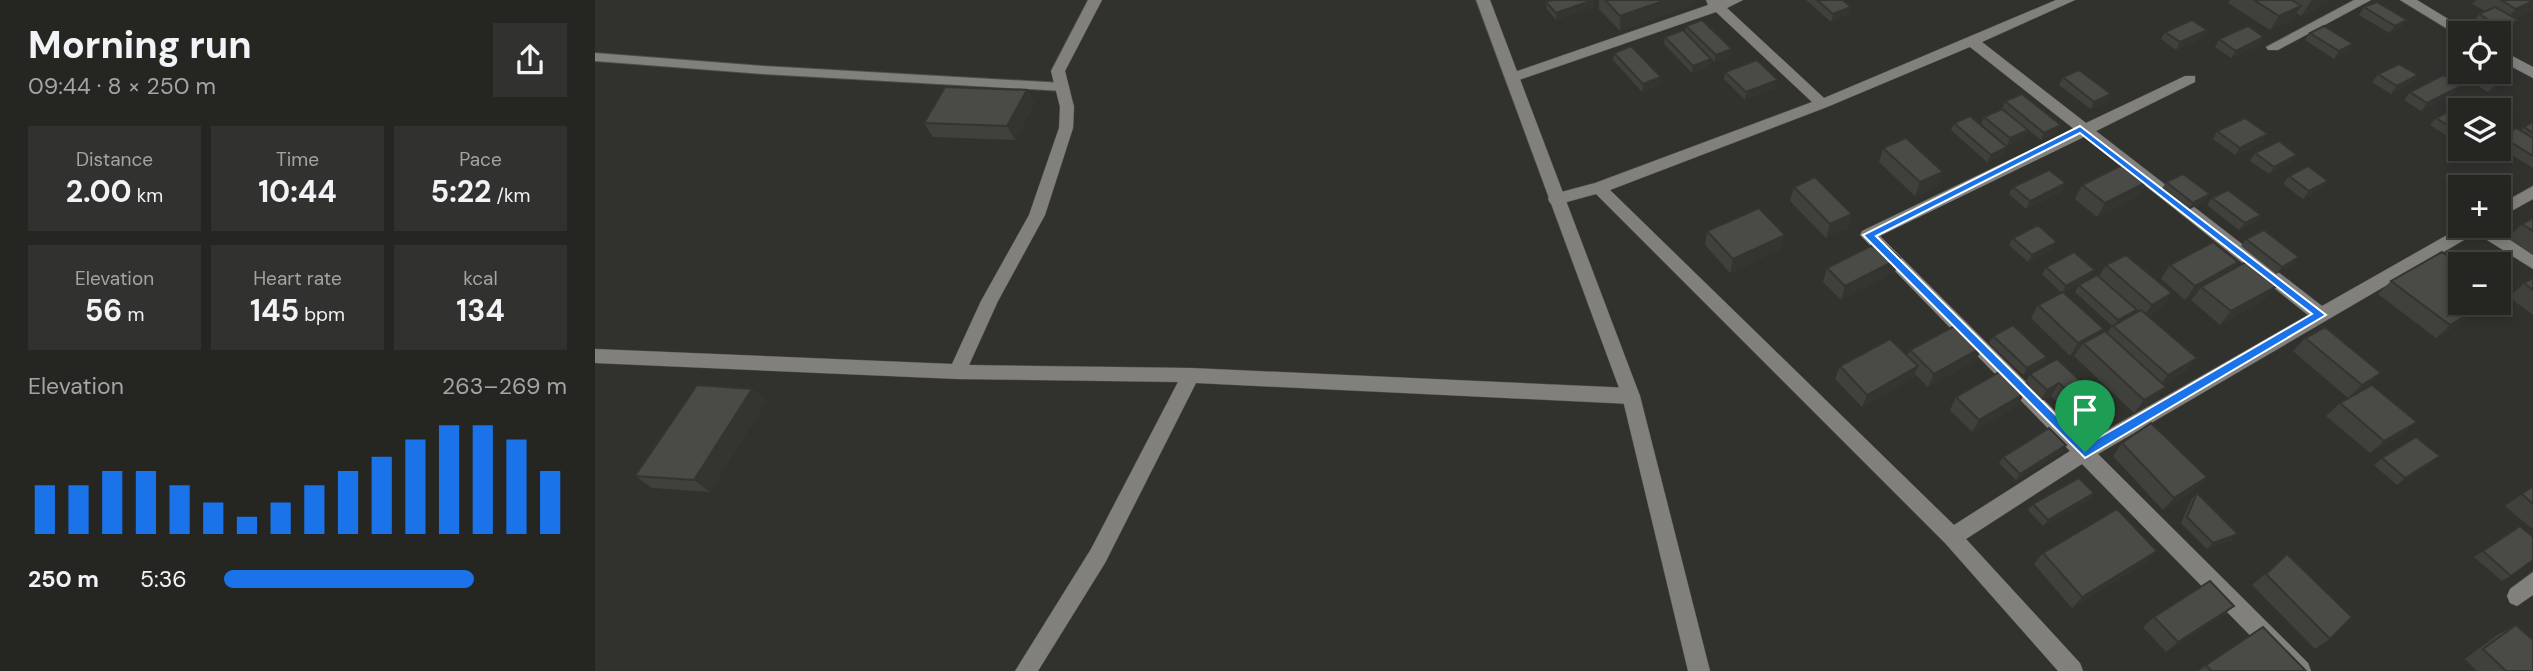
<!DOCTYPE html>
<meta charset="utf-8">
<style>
:root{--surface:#252522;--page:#31312f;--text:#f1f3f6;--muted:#a3a5a5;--line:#424240;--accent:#1a73e8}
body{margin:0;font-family:"DM Sans",sans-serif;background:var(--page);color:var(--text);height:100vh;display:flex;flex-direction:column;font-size:26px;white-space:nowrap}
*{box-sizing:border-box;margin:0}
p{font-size:23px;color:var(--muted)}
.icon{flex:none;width:38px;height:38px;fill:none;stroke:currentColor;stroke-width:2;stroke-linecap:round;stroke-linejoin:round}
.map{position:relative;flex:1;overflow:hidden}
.panel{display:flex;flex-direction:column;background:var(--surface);width:595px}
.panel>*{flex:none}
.controls{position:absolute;left:1853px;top:21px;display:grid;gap:14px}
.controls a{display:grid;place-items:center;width:63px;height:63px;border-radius:0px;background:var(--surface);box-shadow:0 4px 10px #0003,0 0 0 2px var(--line);font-size:35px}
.pin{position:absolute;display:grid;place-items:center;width:60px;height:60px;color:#fff;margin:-72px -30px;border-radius:50% 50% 50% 0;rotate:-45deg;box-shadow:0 0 7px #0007}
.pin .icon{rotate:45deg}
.round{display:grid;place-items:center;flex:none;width:74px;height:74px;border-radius:0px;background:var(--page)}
.head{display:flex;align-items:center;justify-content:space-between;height:119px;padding:0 28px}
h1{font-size:38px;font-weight:700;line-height:52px}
.figures{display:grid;grid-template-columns:repeat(3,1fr);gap:10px;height:119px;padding:7px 28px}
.figures div{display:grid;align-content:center;border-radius:0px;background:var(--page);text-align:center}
.figures b{font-size:30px;font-weight:700}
.figures small{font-size:19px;font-weight:400}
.figures p{font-size:19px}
.chart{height:196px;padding:14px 28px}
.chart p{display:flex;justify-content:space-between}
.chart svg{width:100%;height:126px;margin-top:7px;stroke:var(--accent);stroke-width:6}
ul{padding:0 28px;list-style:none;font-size:23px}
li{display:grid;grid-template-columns:112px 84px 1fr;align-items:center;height:52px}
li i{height:18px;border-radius:9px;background:var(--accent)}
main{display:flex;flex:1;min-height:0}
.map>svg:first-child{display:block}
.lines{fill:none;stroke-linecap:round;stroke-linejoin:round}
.lane-casing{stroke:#4e4e4b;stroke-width:2}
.street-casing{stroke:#4e4e4b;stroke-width:1}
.secondary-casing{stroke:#4e4e4b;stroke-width:1}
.lane{fill:#81807c;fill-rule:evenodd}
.street{fill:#81807c;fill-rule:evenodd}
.secondary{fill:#81807c;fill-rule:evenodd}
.wall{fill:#40403c}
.shaded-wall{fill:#343431}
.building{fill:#4a4a46;stroke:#343431;stroke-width:2}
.route{fill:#1a73e8;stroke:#fff;stroke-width:2;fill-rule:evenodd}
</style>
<main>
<section class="panel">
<div class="head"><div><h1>Morning run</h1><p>09:44 · 8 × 250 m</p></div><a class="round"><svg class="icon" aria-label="share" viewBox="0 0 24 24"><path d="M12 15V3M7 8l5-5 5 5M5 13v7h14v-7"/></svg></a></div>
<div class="figures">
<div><p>Distance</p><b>2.00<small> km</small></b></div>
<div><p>Time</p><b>10:44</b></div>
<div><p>Pace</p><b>5:22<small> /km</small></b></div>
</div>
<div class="figures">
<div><p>Elevation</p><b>56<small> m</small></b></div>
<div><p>Heart rate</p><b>145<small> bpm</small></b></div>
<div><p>kcal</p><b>134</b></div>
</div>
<div class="chart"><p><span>Elevation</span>263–269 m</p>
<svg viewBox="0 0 160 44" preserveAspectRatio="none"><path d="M5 44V27M15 44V27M25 44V22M35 44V22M45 44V27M55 44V33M65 44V38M75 44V33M85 44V27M95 44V22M105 44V17M115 44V11M125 44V6M135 44V6M145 44V11M155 44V22"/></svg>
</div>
<ul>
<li><b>250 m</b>5:36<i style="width:73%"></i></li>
</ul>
</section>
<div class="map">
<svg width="1938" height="671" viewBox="0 0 1938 671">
<rect width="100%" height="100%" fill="#31312d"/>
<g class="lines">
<!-- lane casing -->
<g class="lane-casing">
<polygon id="lane" points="0,53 168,66 468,83 474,87 468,91 168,74 0,61"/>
</g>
<!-- street casing -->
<g class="street-casing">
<g id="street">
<polygon points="493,0 507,0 470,71 479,107 478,128 450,215 403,301 374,365 596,368 1036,388 1042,391 1045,396 1042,401 1036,404 601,383 510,563 443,671 420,671 496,549 583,382 362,379 0,363 0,349 357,364 386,301 434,215 464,128 465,107 456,71"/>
<path d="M1148,0L1132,8L1229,98L1461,0H1480L1387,42L1491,123L1590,76H1600V82L1501,131L1727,306L1868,226H1894L1938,255V269L1881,233L1503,454L1713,663L1716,671H1690L1487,464L1371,539L1485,663L1488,671H1463L1350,543L1001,194L961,205L955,203L953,199L955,195L1000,183L1217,102L1121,12L921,81H911V75L1113,5L1111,0ZM1375,47L1479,129L1267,231L1265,235L1475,451L1359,525L1015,190L1232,107ZM1489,137L1713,315L1491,442L1285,236Z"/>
<polygon points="1759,0 1776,0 1683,50 1673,50 1671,47"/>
<polygon points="1805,0 1822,0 1876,33 1866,33 1864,36"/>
<polygon points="1904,49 1938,67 1938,78 1904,60"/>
<polygon points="1938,186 1938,199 1904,218 1904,205"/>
<polygon points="1938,572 1938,595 1922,606 1915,603 1912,596 1915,589"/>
</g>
</g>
<!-- secondary casing -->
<g class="secondary-casing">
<polygon id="secondary" points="881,0 895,0 1045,396 1115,671 1093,671 1027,396"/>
</g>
<!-- lane -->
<use href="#lane" class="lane"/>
<!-- street -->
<use href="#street" class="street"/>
<!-- secondary -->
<use href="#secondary" class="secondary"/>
</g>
<!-- wall -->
<g class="wall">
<polygon points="998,0 998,7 961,20 952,9 951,2"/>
<polygon points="1004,0 1100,0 1099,4 1025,31 1004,9"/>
<polygon points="1211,0 1248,0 1256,7 1254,14 1236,22"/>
<polygon points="1635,0 1734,0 1732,4 1706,16 1702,13 1697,20 1675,30 1633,3"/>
<polygon points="1881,0 1938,0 1938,8 1936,11 1920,18 1917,27 1904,33 1897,33 1878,22 1884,14 1890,11 1877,4"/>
<polygon points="1769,7 1812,20 1806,27 1794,33 1764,15"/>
<polygon points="1091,26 1137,49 1135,56 1119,62 1116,59 1115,66 1097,73 1069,44 1070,37 1090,33"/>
<polygon points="1612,30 1608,38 1581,50 1566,39 1570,32"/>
<polygon points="1715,33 1753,52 1739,59 1710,40"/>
<polygon points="1624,39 1665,45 1636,58 1620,47"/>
<polygon points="1019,53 1065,85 1047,92 1018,60"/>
<polygon points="1866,60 1866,72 1904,72 1910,83 1893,92 1856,70 1862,62"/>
<polygon points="1130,72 1181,88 1150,100 1129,79"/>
<polygon points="1783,74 1817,83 1796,94 1777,82"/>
<polygon points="1468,77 1516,94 1512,102 1496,109 1464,85"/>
<polygon points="1866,86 1859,93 1826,111 1809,100 1815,92"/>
<polygon points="432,90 439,104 420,140 338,137 329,123"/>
<polygon points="1410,101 1462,133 1446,140 1407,109"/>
<polygon points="1866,110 1866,133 1855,138 1835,125 1841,118"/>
<polygon points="1389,117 1433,130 1430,138 1412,146 1386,124"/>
<polygon points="1938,122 1938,168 1904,147 1904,139 1906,136 1925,131 1929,127"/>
<polygon points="1359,123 1409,155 1392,162 1356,130"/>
<polygon points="1622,131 1673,134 1668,142 1640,155 1618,139"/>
<polygon points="1288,148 1343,186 1320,196 1284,162"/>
<polygon points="1660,153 1702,155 1697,162 1674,174 1655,161"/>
<polygon points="1694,176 1733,181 1727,188 1708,199 1688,184"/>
<polygon points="1552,182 1543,196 1502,217 1480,199 1487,185"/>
<polygon points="1571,182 1610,201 1593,210 1567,189"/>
<polygon points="1471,183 1467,191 1431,209 1414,194 1418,187"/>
<polygon points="1199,187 1257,214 1253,228 1231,238 1195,201"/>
<polygon points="1617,198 1666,215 1660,222 1644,230 1612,205"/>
<polygon points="1938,218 1938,255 1913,238 1927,224"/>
<polygon points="1112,231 1186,249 1135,273 1110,245"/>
<polygon points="1418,238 1458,249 1433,262 1414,245"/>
<polygon points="1651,239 1704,257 1698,264 1681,274 1646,246"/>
<polygon points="1511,265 1577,293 1568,307 1552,316 1591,371 1568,384 1571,387 1561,400 1539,413 1479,356 1482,352 1475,356 1436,318 1443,305 1509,329 1506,333 1512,334 1517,326 1480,292 1484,285 1504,276"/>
<polygon points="1575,265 1638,269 1670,299 1625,325 1596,300 1602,293 1590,300 1566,279"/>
<polygon points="1451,267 1496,277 1467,293 1447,274"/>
<polygon points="1232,268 1300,272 1246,300 1228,282"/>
<polygon points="1938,278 1938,315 1914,297 1929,283"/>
<polygon points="1796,281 1891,308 1841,338 1783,294"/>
<polygon points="1398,336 1448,363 1428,375 1394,343"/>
<polygon points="1710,338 1773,386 1753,398 1698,351"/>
<polygon points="1388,347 1381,360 1333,387 1320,374 1317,379 1267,407 1240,379 1245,366 1312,356 1315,350"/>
<polygon points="1462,359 1521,414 1512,426 1487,442 1464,421 1471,411 1456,396 1444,402 1428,387 1435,374"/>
<polygon points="157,389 171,401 115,492 57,488 40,476"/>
<polygon points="1430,393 1422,406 1377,432 1355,410 1361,397"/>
<polygon points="1745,403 1822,422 1807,434 1775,453 1731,416"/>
<polygon points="1527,443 1612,477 1601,488 1568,510 1518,456"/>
<polygon points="1471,445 1467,452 1421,480 1404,463 1408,457"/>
<polygon points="1845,456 1802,485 1779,465 1787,458"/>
<polygon points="1938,486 1938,527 1936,528 1910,506"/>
<polygon points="1499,493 1494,500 1448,526 1433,510 1438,504"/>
<polygon points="1602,493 1637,540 1612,549 1586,523 1596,500"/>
<polygon points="1925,526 1916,576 1907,581 1879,557"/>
<polygon points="1562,551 1551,562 1477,608 1439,564 1448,553"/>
<polygon points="1692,554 1735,639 1720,649 1657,585"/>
<polygon points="1639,606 1627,616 1571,652 1548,627 1559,617"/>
<polygon points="1921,625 1938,671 1882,671 1870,659 1902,635"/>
<polygon points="1611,665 1711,671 1603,671"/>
</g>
<!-- shaded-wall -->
<g class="shaded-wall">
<polygon points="998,0 998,7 961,20 961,13"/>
<polygon points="1071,0 1100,0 1099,4 1025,31 1025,16"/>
<polygon points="1718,0 1734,0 1732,4 1706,16 1716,1"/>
<polygon points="1938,1 1938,8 1936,11 1909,23 1921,9"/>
<polygon points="1706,6 1697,20 1675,30 1684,16"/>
<polygon points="1256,7 1254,14 1236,22 1238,14"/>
<polygon points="1812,20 1806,27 1794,33 1800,26"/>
<polygon points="1923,20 1917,27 1904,33 1902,33 1907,28"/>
<polygon points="1612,30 1608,38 1581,50 1585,42"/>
<polygon points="1669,37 1665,45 1636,58 1641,51"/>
<polygon points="1758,44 1753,52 1739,59 1744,51"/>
<polygon points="1137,49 1135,56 1119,62 1121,55"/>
<polygon points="1116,59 1115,66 1097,73 1098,66"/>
<polygon points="1823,75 1817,83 1796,94 1802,86"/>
<polygon points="1917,75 1910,83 1893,92 1900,85"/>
<polygon points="1066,77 1065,85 1047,92 1048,84"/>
<polygon points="1183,80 1181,88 1150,100 1151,92"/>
<polygon points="1866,86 1859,93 1826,111 1832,103"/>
<polygon points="432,90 439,104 420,140 412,126"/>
<polygon points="1516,94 1512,102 1496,109 1499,102"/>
<polygon points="1466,125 1462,133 1446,140 1449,133"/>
<polygon points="1866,129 1866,133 1855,138 1862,131"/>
<polygon points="1433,130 1430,138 1412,146 1415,138"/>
<polygon points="1673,134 1668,142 1640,155 1645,148"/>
<polygon points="1412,147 1409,155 1392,162 1396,155"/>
<polygon points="1702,155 1697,162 1674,174 1679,167"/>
<polygon points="1348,172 1343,186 1320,196 1325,182"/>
<polygon points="1733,181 1727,188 1708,199 1714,191"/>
<polygon points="1552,182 1543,196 1502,217 1510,203"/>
<polygon points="1471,183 1467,191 1431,209 1435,201"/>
<polygon points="1615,194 1610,201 1593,210 1598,203"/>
<polygon points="1257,214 1253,228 1231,238 1235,224"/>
<polygon points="1666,215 1660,222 1644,230 1650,223"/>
<polygon points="1190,235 1186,249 1135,273 1138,259"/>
<polygon points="1462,242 1458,249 1433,262 1437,255"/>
<polygon points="1704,257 1698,264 1681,274 1687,267"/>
<polygon points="1305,258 1300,272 1246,300 1250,286"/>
<polygon points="1643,262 1633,276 1606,287 1602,293 1590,300 1600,286"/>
<polygon points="1500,270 1496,277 1467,293 1471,286"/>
<polygon points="1682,286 1670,299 1625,325 1636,311"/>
<polygon points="1577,293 1568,307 1547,318 1557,305"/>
<polygon points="1892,303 1897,303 1891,308 1841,338 1855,325"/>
<polygon points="1542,310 1537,317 1519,327 1523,320"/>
<polygon points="1509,329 1500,342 1488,343 1482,352 1475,356 1483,343"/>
<polygon points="1388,347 1381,360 1333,387 1339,374"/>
<polygon points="1452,357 1448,363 1428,375 1432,368"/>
<polygon points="1602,358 1591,371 1563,388 1573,375"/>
<polygon points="1323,366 1317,379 1267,407 1272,395"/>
<polygon points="1786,373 1773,386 1753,398 1767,385"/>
<polygon points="1464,383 1456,396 1444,402 1452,390"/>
<polygon points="1571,387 1561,400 1539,413 1549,400"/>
<polygon points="157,389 171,401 115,492 99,480"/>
<polygon points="1430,393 1422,406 1377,432 1384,420"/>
<polygon points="1521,414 1512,426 1487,442 1496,430"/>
<polygon points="1822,422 1807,434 1775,453 1789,441"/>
<polygon points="1471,445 1467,452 1421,480 1425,474"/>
<polygon points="1845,456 1837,463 1802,485 1810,478"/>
<polygon points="1612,477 1601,488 1568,510 1579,498"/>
<polygon points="1499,493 1494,500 1448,526 1453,520"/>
<polygon points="1643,534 1637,540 1612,549 1618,543"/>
<polygon points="1562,551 1551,562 1477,608 1487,597"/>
<polygon points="1639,606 1627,616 1571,652 1583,642"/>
</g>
<!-- building -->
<g class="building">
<polygon points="957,0 998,0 961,13 951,2"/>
<polygon points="1010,0 1071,0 1025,16"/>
<polygon points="1222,0 1248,0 1256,7 1238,14"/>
<polygon points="1659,0 1697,0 1706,6 1684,16"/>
<polygon points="1906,0 1938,0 1938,1 1921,9"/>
<polygon points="1782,2 1812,20 1800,26 1769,7"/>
<polygon points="1900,7 1923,20 1907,28 1884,14"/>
<polygon points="1107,20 1137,49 1121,55 1091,26"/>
<polygon points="1597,20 1612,30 1585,42 1570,32"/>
<polygon points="1653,26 1669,37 1641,51 1624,39"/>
<polygon points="1729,26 1758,44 1744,51 1715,33"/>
<polygon points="1088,30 1116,59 1098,66 1070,37"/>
<polygon points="1036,46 1066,77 1048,84 1019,53"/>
<polygon points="1162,60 1183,80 1151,92 1130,72"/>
<polygon points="1804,64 1823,75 1802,86 1783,74"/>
<polygon points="1904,67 1917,75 1900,85 1878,72 1904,72"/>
<polygon points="1484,70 1516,94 1499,102 1468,77"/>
<polygon points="1848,75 1866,86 1832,103 1815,92"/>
<polygon points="350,87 432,90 412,126 329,123"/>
<polygon points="1427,94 1466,125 1449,133 1410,101"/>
<polygon points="1866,105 1874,110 1866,110 1866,129 1862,131 1841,118"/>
<polygon points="1407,109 1433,130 1415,138 1389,117"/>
<polygon points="1375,116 1412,147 1396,155 1359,123"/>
<polygon points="1650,118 1673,134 1645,148 1622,131"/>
<polygon points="1938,122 1938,133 1929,127"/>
<polygon points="1921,128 1938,138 1938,156 1906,136"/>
<polygon points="1311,138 1348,172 1325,182 1288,148"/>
<polygon points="1684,141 1702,155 1679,167 1660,153"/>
<polygon points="1529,164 1552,182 1510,203 1487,185"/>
<polygon points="1713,166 1733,181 1714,191 1694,176"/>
<polygon points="1454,170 1471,183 1435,201 1418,187"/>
<polygon points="1588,174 1615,194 1598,203 1571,182"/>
<polygon points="1220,177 1257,214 1235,224 1199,187"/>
<polygon points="1633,190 1666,215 1650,223 1617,198"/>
<polygon points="1164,208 1190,235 1138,259 1112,231"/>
<polygon points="1938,218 1938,231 1927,224"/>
<polygon points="1443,225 1462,242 1437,255 1418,238"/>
<polygon points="1669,230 1704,257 1687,267 1651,239"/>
<polygon points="1286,241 1305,258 1250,286 1232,268"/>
<polygon points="1618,242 1643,262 1600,286 1575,265"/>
<polygon points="1479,252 1500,270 1471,286 1451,267"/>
<polygon points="1847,252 1866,266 1866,303 1892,303 1855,325 1796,281"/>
<polygon points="1531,255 1577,293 1557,305 1511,265"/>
<polygon points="1651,262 1682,286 1636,311 1606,287"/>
<polygon points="1502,275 1542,310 1523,320 1484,285"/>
<polygon points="1938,278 1938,290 1929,283"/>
<polygon points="1468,292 1509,329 1483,343 1443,305"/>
<polygon points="1546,310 1602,358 1573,375 1518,326"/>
<polygon points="1363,324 1388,347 1339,374 1315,350"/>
<polygon points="1418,325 1452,357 1432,368 1398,336"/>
<polygon points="1730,327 1786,373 1767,385 1710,338"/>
<polygon points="1510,331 1571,387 1549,400 1488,343"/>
<polygon points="1295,339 1323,366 1272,395 1245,366"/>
<polygon points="1462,359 1521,414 1496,430 1472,409 1483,401 1464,383 1452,390 1435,374"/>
<polygon points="1406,371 1430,393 1384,420 1361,397"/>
<polygon points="102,385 157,389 99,480 40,476"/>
<polygon points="1777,385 1822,422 1789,441 1745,403"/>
<polygon points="1556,423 1612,477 1579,498 1527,443"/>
<polygon points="1454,428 1471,445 1425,474 1408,457"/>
<polygon points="1821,437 1845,456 1810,478 1787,458"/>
<polygon points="1484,478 1499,493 1453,520 1438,504"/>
<polygon points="1938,486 1938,504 1927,494"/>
<polygon points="1602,493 1643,534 1618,543 1592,517"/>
<polygon points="1522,509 1562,551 1487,597 1448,553"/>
<polygon points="1925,526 1938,537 1938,560 1916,576 1888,551"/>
<polygon points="1692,554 1757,617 1735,639 1671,574"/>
<polygon points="1615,581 1639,606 1583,642 1559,617"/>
<polygon points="1921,625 1938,640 1938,671 1911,671 1888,649"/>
<polygon points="1668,627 1711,671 1616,671 1611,665"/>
</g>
<!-- route -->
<path class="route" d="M1485,126L1731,315L1490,458L1268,235ZM1485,133L1717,314L1491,445L1281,236Z"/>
</svg>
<div class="controls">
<a><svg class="icon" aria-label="locate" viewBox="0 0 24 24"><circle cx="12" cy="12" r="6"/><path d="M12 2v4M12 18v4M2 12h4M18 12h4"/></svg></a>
<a><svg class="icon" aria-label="layers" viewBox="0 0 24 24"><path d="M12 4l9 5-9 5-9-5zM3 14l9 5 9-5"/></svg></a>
<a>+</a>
<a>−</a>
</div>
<div class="pin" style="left:1490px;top:452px;background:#1e9e55"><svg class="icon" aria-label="arrive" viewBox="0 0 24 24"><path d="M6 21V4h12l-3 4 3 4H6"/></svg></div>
</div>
</main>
